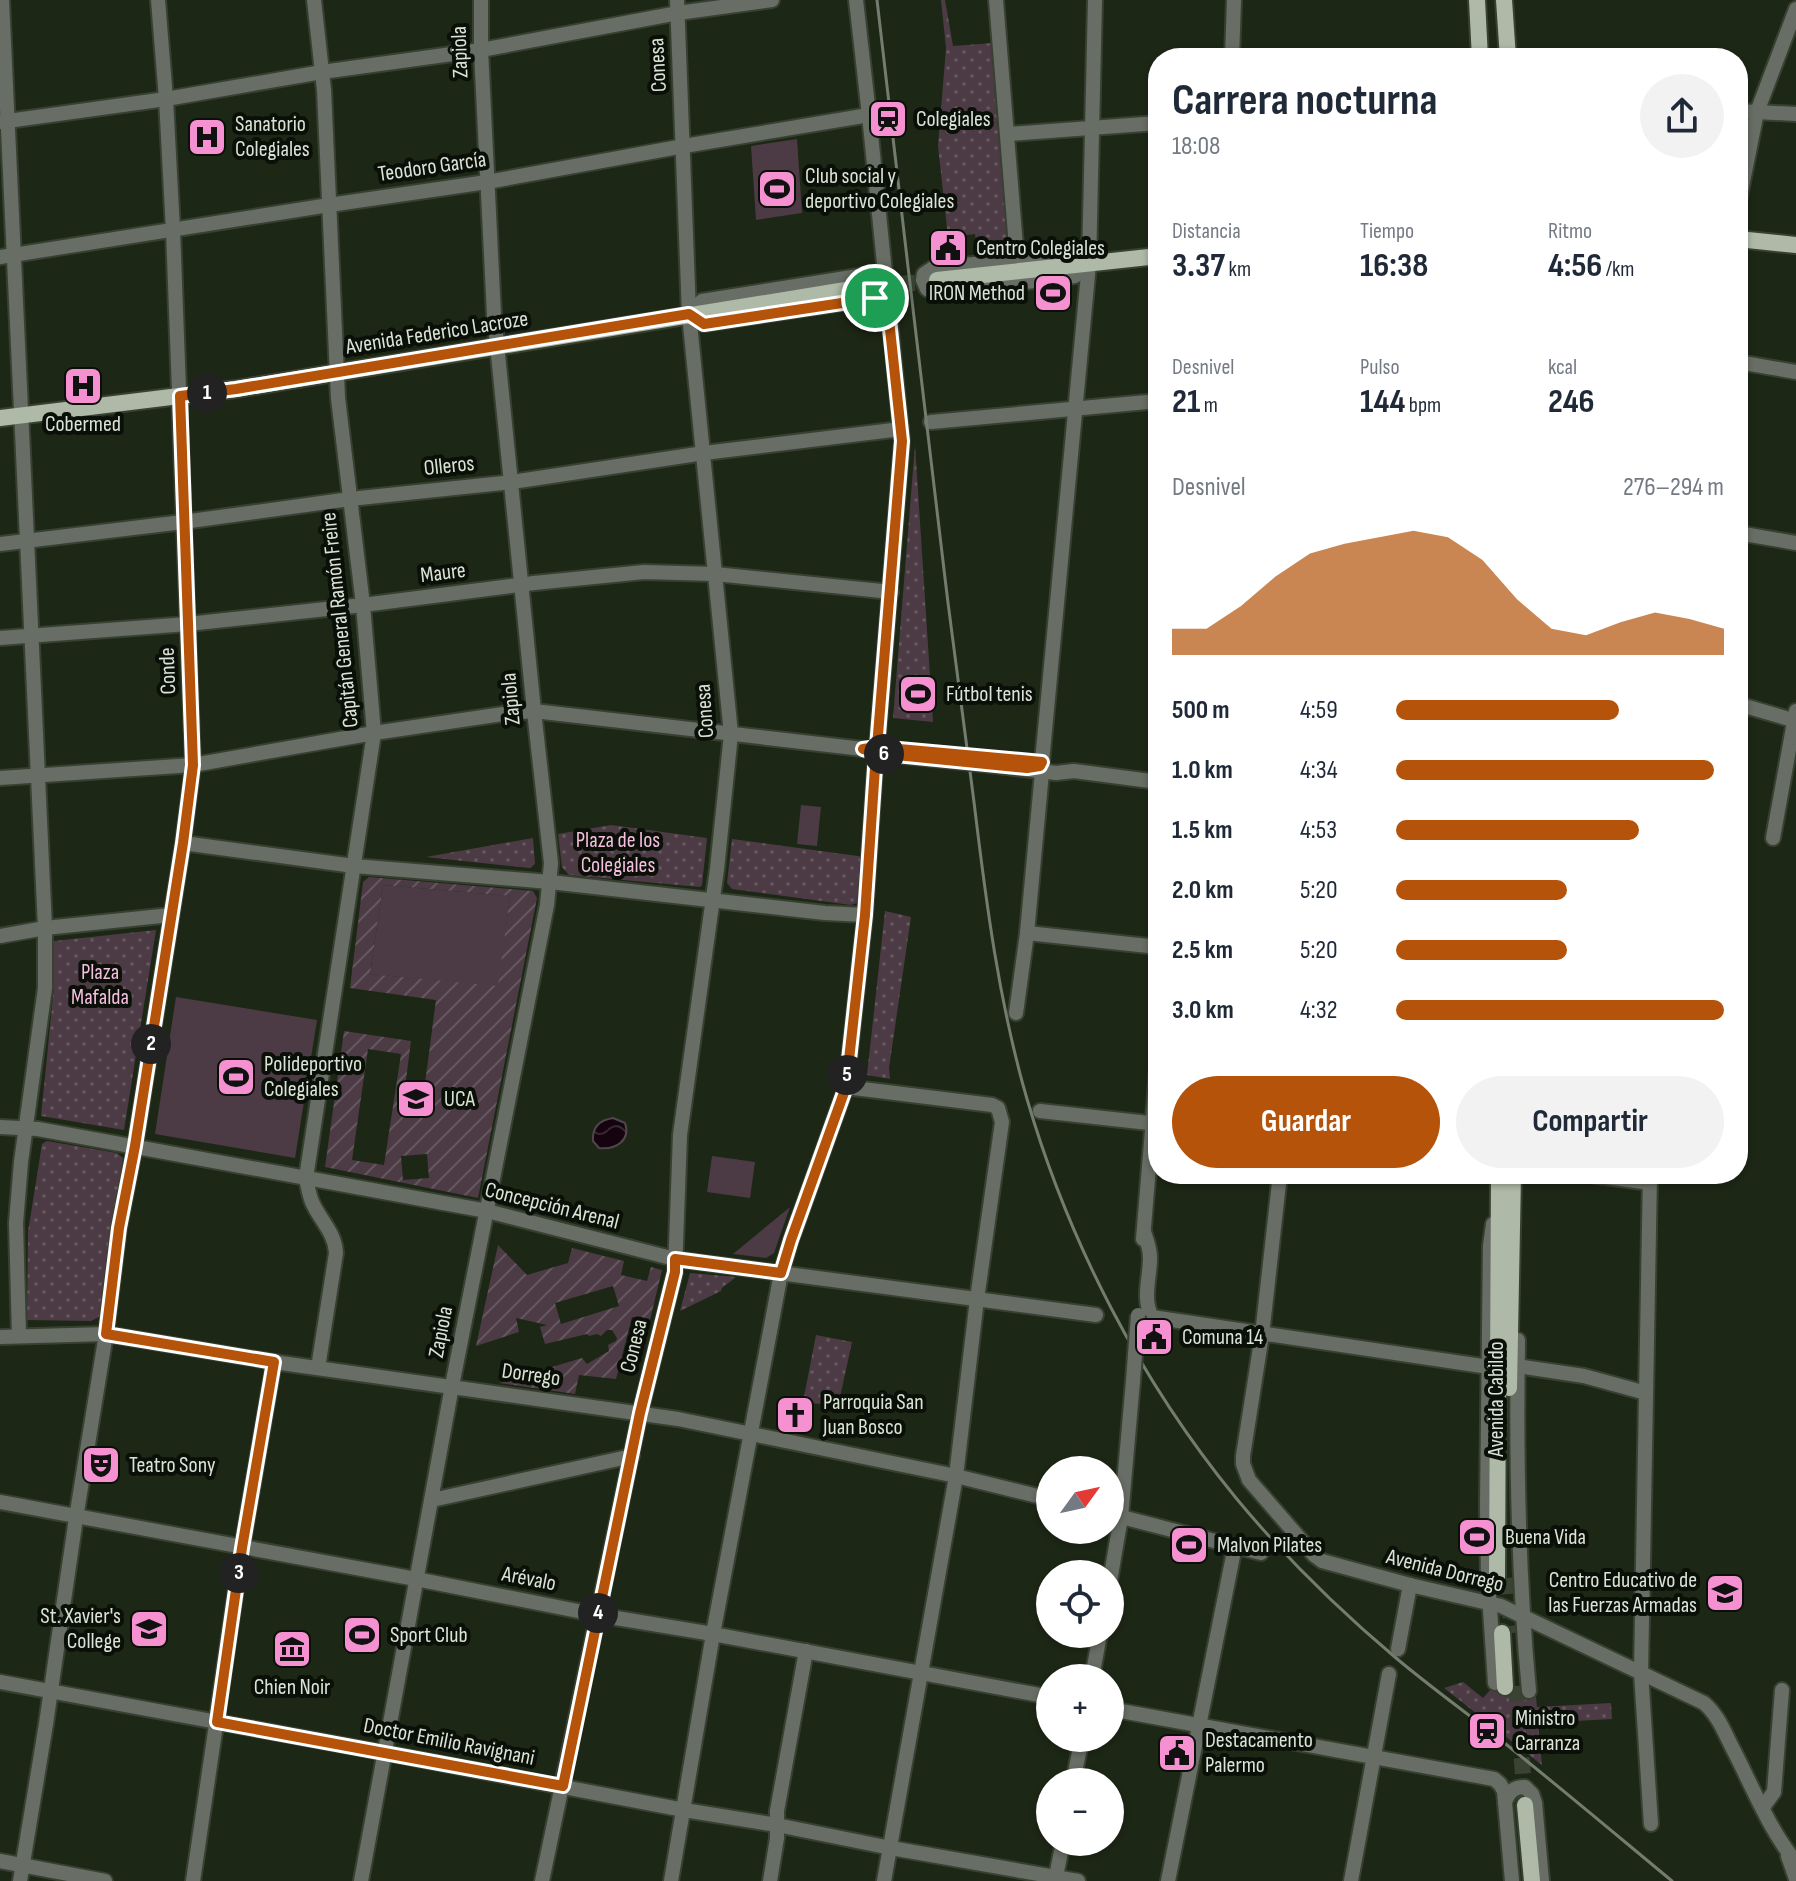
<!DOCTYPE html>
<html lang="es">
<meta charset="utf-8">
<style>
:root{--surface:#fff;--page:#f2f2f3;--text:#1f2937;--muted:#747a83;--accent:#b45309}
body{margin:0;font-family:"Sofia Sans Condensed",sans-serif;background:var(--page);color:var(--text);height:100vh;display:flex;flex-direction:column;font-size:30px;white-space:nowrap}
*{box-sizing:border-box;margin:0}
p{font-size:26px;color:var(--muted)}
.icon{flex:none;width:44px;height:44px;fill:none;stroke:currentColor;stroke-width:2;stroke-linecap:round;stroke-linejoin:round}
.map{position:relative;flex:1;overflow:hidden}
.side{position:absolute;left:1148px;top:48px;width:600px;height:1136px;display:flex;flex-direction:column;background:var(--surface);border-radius:32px;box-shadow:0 2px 6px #0004}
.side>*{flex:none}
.needle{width:52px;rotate:57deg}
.tools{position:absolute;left:1036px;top:1456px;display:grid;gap:16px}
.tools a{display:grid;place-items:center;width:88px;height:88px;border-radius:50%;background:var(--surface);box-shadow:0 2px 6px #0004;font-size:40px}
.pin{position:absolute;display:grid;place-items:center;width:68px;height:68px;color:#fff;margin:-34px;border:4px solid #fff;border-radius:50%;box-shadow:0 2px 8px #0007}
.km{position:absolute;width:40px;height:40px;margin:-20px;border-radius:50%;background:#222;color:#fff;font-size:22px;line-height:40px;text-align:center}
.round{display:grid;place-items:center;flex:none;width:84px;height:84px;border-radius:42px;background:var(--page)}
.headline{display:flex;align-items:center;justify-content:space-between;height:136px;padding:0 24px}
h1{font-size:44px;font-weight:700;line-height:60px}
.figures{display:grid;grid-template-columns:repeat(3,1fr);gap:12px;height:136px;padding:8px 24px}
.figures div{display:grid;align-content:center}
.figures b{font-size:34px;font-weight:700}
.figures small{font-size:22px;font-weight:400}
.figures p{font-size:22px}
.chart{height:224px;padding:16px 24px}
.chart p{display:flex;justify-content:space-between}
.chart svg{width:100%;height:144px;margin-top:8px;fill:var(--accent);opacity:.7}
.button{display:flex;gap:16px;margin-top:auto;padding:16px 24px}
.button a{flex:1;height:92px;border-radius:48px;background:var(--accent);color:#fff;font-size:32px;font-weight:700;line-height:92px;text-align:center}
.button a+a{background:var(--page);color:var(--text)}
ul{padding:0 24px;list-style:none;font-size:26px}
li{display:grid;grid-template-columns:128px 96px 1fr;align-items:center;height:60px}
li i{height:20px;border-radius:10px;background:var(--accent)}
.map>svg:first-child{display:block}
.grass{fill:#4c3b45}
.park{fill:url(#park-dots)}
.garden{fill:url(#garden-furrows);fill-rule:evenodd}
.water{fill:url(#water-waves);stroke:#50464b;stroke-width:2}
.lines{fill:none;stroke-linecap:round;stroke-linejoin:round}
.major-tunnel{stroke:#3a4333;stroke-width:16;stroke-dasharray:16 8;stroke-linecap:butt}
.minor-casing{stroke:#384131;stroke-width:18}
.major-casing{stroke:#384131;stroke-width:20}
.minor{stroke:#686e65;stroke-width:14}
.major{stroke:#aeb9a7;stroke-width:16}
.rail{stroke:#737c6e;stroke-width:3}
.minor-bridge-casing{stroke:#384131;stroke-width:18;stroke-linecap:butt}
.minor-bridge{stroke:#686e65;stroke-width:14}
.route-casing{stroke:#fff;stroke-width:16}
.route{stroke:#b45309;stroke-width:10}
.labels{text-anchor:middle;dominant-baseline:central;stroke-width:8;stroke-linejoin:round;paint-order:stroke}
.street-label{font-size:22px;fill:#dbe3d7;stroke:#0a0f07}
.poi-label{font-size:22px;fill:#dbe3d7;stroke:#0a0f07;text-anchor:start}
.park-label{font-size:22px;fill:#f5bfe0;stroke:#0a0f07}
</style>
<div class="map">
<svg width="1796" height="1881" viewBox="0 0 1796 1881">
<defs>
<pattern id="park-dots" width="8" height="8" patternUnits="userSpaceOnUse" patternTransform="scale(2)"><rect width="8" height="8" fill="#4c3b45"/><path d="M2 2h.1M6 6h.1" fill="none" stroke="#65575f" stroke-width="1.8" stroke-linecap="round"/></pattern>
<pattern id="garden-furrows" width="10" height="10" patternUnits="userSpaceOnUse" patternTransform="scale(2)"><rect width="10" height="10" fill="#4c3b45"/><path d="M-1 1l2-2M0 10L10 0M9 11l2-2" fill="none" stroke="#65575f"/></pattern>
<pattern id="water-waves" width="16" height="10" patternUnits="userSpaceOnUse" patternTransform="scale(2)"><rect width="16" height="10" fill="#15030f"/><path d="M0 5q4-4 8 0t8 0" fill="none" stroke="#362831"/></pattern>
</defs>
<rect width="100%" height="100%" fill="#1d2716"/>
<!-- grass -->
<g class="grass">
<polygon points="797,139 802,213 756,220 751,146"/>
<polygon points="801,805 821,807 817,846 797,844"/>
<polygon points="383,885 510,896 499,987 370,974"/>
<polygon points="176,997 317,1020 295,1158 155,1134"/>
<polygon points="712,1156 755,1162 750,1198 707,1192"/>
<polygon points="790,1207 774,1253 766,1258 733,1254"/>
</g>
<!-- park -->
<g class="park">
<polygon points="941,0 945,0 953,46 993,43 1008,252 978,256 975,234 948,237 938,146 946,48"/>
<polygon points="915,445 933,722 893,718"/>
<polygon points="611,825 707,838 702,885 700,887 569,875 562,867 558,834"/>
<polygon points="533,838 535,864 530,868 426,857"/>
<polygon points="732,839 865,857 860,902 851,905 732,889 727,883"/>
<polygon points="885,911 911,917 889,1068 890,1079 867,1075"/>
<polygon points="156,930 124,1130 41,1116 54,987 54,941"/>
<polygon points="47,1141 117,1153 123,1158 101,1316 91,1321 27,1320 28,1232 42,1144"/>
<polygon points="690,1273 736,1277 722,1288 721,1291 680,1311"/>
<polygon points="816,1335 852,1342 838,1406 803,1402"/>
<polygon points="1463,1682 1483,1698 1491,1689 1535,1686 1537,1707 1611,1703 1612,1719 1538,1723 1542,1765 1444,1688"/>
</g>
<!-- garden -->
<g class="garden">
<path d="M369,877L533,891L537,898L478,1198L325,1167L344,1031L411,1041L403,1103L422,1106L436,1000L350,988L363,882ZM383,885L510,896L498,986L370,974ZM368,1049L401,1054L384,1165L352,1160ZM427,1154L429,1178L403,1180L401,1156Z"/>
<path d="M498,1245L527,1275L568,1263L572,1248L624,1261L621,1275L647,1281L651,1267L662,1270L650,1320L632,1317L616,1379L579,1375L575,1394L499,1383L582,1358L587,1364L609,1351L608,1345L616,1341L617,1338L612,1330H607L601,1336L597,1334L589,1336L587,1334L545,1344L540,1327L547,1325L516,1318L519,1332L476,1346ZM613,1286L619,1306L561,1324L555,1303Z"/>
</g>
<!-- water -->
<path class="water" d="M613,1118L625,1123C631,1141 615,1150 599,1148L593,1141C592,1127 600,1120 613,1118Z"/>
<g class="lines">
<!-- major-tunnel -->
<g class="major-tunnel">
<polyline points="875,286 935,281"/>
<polyline points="1507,1578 1512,1633"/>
<polyline points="1516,1686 1525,1800"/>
</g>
<!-- minor casing -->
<g class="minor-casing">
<g id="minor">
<polyline points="2,0 45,928 45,988 21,1162 16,1223 19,1336"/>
<path d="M314,0L324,90L338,398L363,605L374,733L306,1178C308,1187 309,1196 313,1204C321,1221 335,1233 336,1253L318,1368"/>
<polyline points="856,0 869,115 902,441 877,747"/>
<polyline points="996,0 1017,259"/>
<polyline points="1232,58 1234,0"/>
<polyline points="1738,111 1796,114"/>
<polyline points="0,122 166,99 322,72 481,50 678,13 772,0"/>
<polyline points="1008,134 1158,123"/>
<polyline points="1738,206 1757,112 1796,9"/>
<polygon points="1076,254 1089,264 1075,276 936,293 927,289 923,280 924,274 933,268"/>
<polyline points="0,257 329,205 487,182 684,146 869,115"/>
<path d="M689,314L702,301L871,274C879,281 881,288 875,298"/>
<polyline points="689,314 704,324 875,298 884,299"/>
<polyline points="1738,362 1796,372"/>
<polyline points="931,422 1158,401"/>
<polyline points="1738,533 1796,543"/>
<polyline points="0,544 183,522 350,499 512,482 704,453 901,429"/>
<polyline points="0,638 188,624 363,605 534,583 644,572 715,574 891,592"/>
<polyline points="1738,704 1796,721"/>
<polyline points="1042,762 1089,264 1095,0"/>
<polyline points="982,764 1056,773 1074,771 1158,782"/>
<polyline points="0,778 193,765 374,733 510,713 534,711 863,749 876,753 913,757"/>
<polyline points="1773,838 1796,711"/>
<polyline points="183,843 354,866 550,882 825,913 865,915"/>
<polyline points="1027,933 1158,947"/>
<polyline points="0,936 45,928 171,915"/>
<polyline points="1016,1013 1027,933 1042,772"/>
<polyline points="846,1087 992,1105 998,1108 1002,1122 977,1299 956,1476 884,1881"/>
<polyline points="1040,1111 1158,1124"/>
<polyline points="0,1127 38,1129 487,1211 675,1259 1096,1315"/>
<path d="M1280,1174L1262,1335L1243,1456V1464L1249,1480L1314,1555L1322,1561L1410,1585L1501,1606L1704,1703C1719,1716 1725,1734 1734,1751C1752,1786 1771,1833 1796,1862"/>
<polyline points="1584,1174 1650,1183"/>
<polyline points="1650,1174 1641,1673 1651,1824"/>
<polyline points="1493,1224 1490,1246 1487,1504 1488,1580 1495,1683"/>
<path d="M1144,1232C1147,1241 1150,1248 1150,1258C1150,1278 1142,1299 1152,1317L1489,1367"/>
<polyline points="1143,1239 1158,1058"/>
<polyline points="0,1337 106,1334 274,1362 678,1419 956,1476 1050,1499"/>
<path d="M1518,1340C1516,1457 1518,1574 1529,1691"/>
<polyline points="1517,1366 1584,1376 1646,1393"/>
<polyline points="432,1500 632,1456"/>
<polyline points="0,1502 416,1579 598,1615 713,1634 1050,1697"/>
<polyline points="1110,1514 1261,1553"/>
<polyline points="1110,1581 1121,1517 1133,1381"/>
<polyline points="1398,1649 1410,1585"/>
<polyline points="1092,1678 1100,1634"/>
<polyline points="0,1682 386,1753 684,1810 777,1825 891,1848 1078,1881"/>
<polyline points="1110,1709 1494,1779 1500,1784 1504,1791 1512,1881"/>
<polyline points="1073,1782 1082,1738"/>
<path d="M1505,1802C1509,1792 1513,1787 1525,1787L1532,1794L1535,1803L1542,1881"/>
<polyline points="1763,1807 1774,1792 1782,1690"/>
<polyline points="1788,1856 1796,1879"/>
<polyline points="0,1861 105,1881"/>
<polyline points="20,1881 46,1724 76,1518 106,1334 119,1228 135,1146 183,843 193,765 173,230 166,99 158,0"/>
<polyline points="193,1881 242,1548 274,1362"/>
<polyline points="361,1881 452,1386 547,905 551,863 534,711 494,315 481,50 481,0"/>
<polyline points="542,1881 640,1413 675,1272 680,1135 717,869 731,734 689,314 677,0"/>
<polyline points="671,1881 713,1634 781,1273 791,1240 846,1087 865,915 876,753"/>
<polyline points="770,1881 777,1838 777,1811 806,1651"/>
<polyline points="1055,1881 1063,1842"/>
<polyline points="1168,1881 1235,1546"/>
<polyline points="1351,1881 1389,1674"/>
</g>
</g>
<!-- major casing -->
<g class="major-casing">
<g id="major">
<polyline points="1477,0 1480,58"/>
<polyline points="1504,0 1508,58"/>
<polyline points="1738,239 1796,245"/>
<polyline points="937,280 1158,256"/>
<polyline points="0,418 236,389 870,286"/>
<polyline points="1509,1388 1513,1174"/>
<polyline points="1497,1580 1499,1174"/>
<polyline points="1502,1633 1505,1687"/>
<polyline points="1525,1805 1532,1881"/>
</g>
</g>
<!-- minor -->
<use href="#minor" class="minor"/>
<!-- major -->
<use href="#major" class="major"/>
<!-- rail -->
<path class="rail" d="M877,0C899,193 922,385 945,578C954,653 964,728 974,802C986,902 999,1003 1027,1099C1069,1243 1141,1382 1236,1498C1284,1556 1338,1609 1396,1658C1428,1685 1464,1711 1497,1737C1556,1784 1614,1833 1672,1881"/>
<!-- minor-bridge casing -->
<g class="minor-bridge-casing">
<g id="minor-bridge">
<polyline points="913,757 982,764"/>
<polyline points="1133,1381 1138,1315"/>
</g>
</g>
<!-- minor-bridge -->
<use href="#minor-bridge" class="minor-bridge"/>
</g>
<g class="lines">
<!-- route casing -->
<g class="route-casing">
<polyline id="route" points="875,298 704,324 689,314 236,389 180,396 193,765 183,843 135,1146 119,1228 106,1334 274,1362 242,1548 217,1722 563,1786 640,1413 675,1272 675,1259 781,1273 791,1240 846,1087 865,915 876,753 863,749 877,747 1042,762 1040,766 1027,768 876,753 863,749 877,747 902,441 887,301 875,298"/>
</g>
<!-- route -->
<use href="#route" class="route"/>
</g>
<!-- icons -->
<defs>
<g id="station-square" transform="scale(2)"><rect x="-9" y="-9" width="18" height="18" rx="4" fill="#f590d1" stroke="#0a0f07"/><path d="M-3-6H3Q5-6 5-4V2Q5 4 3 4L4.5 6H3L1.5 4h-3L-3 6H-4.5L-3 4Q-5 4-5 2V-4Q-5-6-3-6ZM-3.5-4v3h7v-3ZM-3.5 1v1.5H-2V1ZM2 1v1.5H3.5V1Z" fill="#111"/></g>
<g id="hospital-square" transform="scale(2)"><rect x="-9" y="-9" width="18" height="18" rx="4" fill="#f590d1" stroke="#0a0f07"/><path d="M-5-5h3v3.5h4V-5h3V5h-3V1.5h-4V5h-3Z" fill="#111"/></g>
<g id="stadium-square" transform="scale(2)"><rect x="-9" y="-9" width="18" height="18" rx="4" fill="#f590d1" stroke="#0a0f07"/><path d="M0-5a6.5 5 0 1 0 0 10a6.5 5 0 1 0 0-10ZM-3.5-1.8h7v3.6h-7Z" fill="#111"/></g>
<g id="civic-square" transform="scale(2)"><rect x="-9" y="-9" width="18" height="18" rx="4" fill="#f590d1" stroke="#0a0f07"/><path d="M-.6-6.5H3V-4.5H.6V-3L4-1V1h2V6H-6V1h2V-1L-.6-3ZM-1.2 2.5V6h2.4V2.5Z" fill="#111"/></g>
<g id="university-square" transform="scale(2)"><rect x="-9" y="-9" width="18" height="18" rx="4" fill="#f590d1" stroke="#0a0f07"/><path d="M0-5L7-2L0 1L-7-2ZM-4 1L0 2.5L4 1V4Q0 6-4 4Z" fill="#111"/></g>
<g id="church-square" transform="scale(2)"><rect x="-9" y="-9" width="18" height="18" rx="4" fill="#f590d1" stroke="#0a0f07"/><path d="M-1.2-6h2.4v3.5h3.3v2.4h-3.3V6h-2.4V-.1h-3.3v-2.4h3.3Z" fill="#111"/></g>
<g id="theatre-square" transform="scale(2)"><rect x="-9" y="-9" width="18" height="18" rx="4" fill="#f590d1" stroke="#0a0f07"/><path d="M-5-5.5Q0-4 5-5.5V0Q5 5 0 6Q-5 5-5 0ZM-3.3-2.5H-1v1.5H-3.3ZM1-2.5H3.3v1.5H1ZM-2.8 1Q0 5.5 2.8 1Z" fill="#111"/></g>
<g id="museum-square" transform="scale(2)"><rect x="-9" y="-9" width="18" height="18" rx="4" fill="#f590d1" stroke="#0a0f07"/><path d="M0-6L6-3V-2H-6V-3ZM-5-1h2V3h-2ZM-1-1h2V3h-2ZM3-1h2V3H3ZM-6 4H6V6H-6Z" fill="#111"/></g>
</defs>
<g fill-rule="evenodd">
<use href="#station-square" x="888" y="119"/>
<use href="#hospital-square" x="207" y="137"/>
<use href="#stadium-square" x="777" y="189"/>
<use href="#civic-square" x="948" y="248"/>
<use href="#stadium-square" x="1053" y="293"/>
<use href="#hospital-square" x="83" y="386"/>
<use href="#stadium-square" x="918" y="694"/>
<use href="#stadium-square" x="236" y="1077"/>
<use href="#university-square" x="416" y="1099"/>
<use href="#civic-square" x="1154" y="1337"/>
<use href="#church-square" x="795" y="1415"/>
<use href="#theatre-square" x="101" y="1465"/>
<use href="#stadium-square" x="1477" y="1537"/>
<use href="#stadium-square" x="1189" y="1545"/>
<use href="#university-square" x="1725" y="1593"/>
<use href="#university-square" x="149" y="1629"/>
<use href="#stadium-square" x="362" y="1635"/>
<use href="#museum-square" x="292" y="1649"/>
<use href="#station-square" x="1487" y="1731"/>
<use href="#civic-square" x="1177" y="1753"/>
</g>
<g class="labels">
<!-- street labels -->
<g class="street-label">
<text transform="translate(460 52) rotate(-92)">Zapiola</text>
<text transform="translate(658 65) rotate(-93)">Conesa</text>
<text transform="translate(432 167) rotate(-8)">Teodoro García</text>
<text transform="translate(437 333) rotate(-9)">Avenida Federico Lacroze</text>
<text transform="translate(449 466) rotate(-6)">Olleros</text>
<text transform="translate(443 573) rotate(-7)">Maure</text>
<text transform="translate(340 620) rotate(-96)">Capitán General Ramón Freire</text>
<text transform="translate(168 671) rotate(-92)">Conde</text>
<text transform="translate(511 699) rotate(-95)">Zapiola</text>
<text transform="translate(705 711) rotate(-94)">Conesa</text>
<text transform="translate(552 1206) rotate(14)">Concepción Arenal</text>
<text transform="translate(441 1332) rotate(-79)">Zapiola</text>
<text transform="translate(634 1346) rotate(-76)">Conesa</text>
<text transform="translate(531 1375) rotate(8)">Dorrego</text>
<text transform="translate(1496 1399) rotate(-90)">Avenida Cabildo</text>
<text transform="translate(1445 1571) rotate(14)">Avenida Dorrego</text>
<text transform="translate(529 1579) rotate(11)">Arévalo</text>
<text transform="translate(449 1742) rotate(11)">Doctor Emilio Ravignani</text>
</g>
<!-- poi labels -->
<g class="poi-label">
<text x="916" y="119">Colegiales</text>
<text x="235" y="124">Sanatorio<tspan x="235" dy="25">Colegiales</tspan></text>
<text x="805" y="176">Club social y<tspan x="805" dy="25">deportivo Colegiales</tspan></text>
<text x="976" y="248">Centro Colegiales</text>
<text x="1025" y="293" text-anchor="end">IRON Method</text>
<text x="83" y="424" text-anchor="middle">Cobermed</text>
<text x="946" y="694">Fútbol tenis</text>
<text x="264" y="1064">Polideportivo<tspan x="264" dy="25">Colegiales</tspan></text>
<text x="444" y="1099">UCA</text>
<text x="1182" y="1337">Comuna 14</text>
<text x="823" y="1402">Parroquia San<tspan x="823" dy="25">Juan Bosco</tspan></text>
<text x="129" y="1465">Teatro Sony</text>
<text x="1505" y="1537">Buena Vida</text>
<text x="1217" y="1545">Malvon Pilates</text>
<text x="1697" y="1580" text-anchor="end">Centro Educativo de<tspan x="1697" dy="25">las Fuerzas Armadas</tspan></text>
<text x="121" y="1616" text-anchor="end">St. Xavier's<tspan x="121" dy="25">College</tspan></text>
<text x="390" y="1635">Sport Club</text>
<text x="292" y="1687" text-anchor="middle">Chien Noir</text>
<text x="1515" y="1718">Ministro<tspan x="1515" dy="25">Carranza</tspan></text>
<text x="1205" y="1740">Destacamento<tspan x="1205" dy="25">Palermo</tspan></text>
</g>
<!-- park labels -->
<g class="park-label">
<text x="618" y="840">Plaza de los<tspan x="618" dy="25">Colegiales</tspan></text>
<text x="100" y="972">Plaza<tspan x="100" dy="25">Mafalda</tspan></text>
</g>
</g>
</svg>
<div class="tools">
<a><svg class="needle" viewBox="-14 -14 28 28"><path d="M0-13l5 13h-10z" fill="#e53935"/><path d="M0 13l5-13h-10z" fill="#747a83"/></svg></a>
<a><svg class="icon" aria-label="locate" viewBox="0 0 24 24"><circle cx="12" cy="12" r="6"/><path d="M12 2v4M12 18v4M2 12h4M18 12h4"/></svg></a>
<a>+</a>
<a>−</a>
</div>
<div class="pin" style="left:875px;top:298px;background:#1e9e55"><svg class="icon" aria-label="arrive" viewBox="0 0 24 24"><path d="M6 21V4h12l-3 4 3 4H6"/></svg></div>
<b class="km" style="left:207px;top:393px">1</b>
<b class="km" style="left:151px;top:1044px">2</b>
<b class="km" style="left:239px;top:1573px">3</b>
<b class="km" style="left:598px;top:1613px">4</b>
<b class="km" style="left:847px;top:1075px">5</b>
<b class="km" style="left:884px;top:754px">6</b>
<section class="side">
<div class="headline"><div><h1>Carrera nocturna</h1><p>18:08</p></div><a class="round"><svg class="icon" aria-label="share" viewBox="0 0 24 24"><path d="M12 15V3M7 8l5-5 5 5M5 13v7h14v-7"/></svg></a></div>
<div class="figures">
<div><p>Distancia</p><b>3.37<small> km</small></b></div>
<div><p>Tiempo</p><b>16:38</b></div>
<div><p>Ritmo</p><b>4:56<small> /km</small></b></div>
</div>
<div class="figures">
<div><p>Desnivel</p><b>21<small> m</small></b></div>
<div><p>Pulso</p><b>144<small> bpm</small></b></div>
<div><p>kcal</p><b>246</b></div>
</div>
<div class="chart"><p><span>Desnivel</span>276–294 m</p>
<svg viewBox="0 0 160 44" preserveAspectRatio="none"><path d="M0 44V36L10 36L20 29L30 20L40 13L50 10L60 8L70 6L80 8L90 15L100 27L110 36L120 38L130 34L140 31L150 33L160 36V44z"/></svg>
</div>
<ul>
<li><b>500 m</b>4:59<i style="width:68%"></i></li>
<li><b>1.0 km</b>4:34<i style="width:97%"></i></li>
<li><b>1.5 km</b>4:53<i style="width:74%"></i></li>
<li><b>2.0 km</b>5:20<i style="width:52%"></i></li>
<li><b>2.5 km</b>5:20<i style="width:52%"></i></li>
<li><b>3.0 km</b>4:32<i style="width:100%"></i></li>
</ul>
<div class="button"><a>Guardar</a><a>Compartir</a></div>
</section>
</div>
